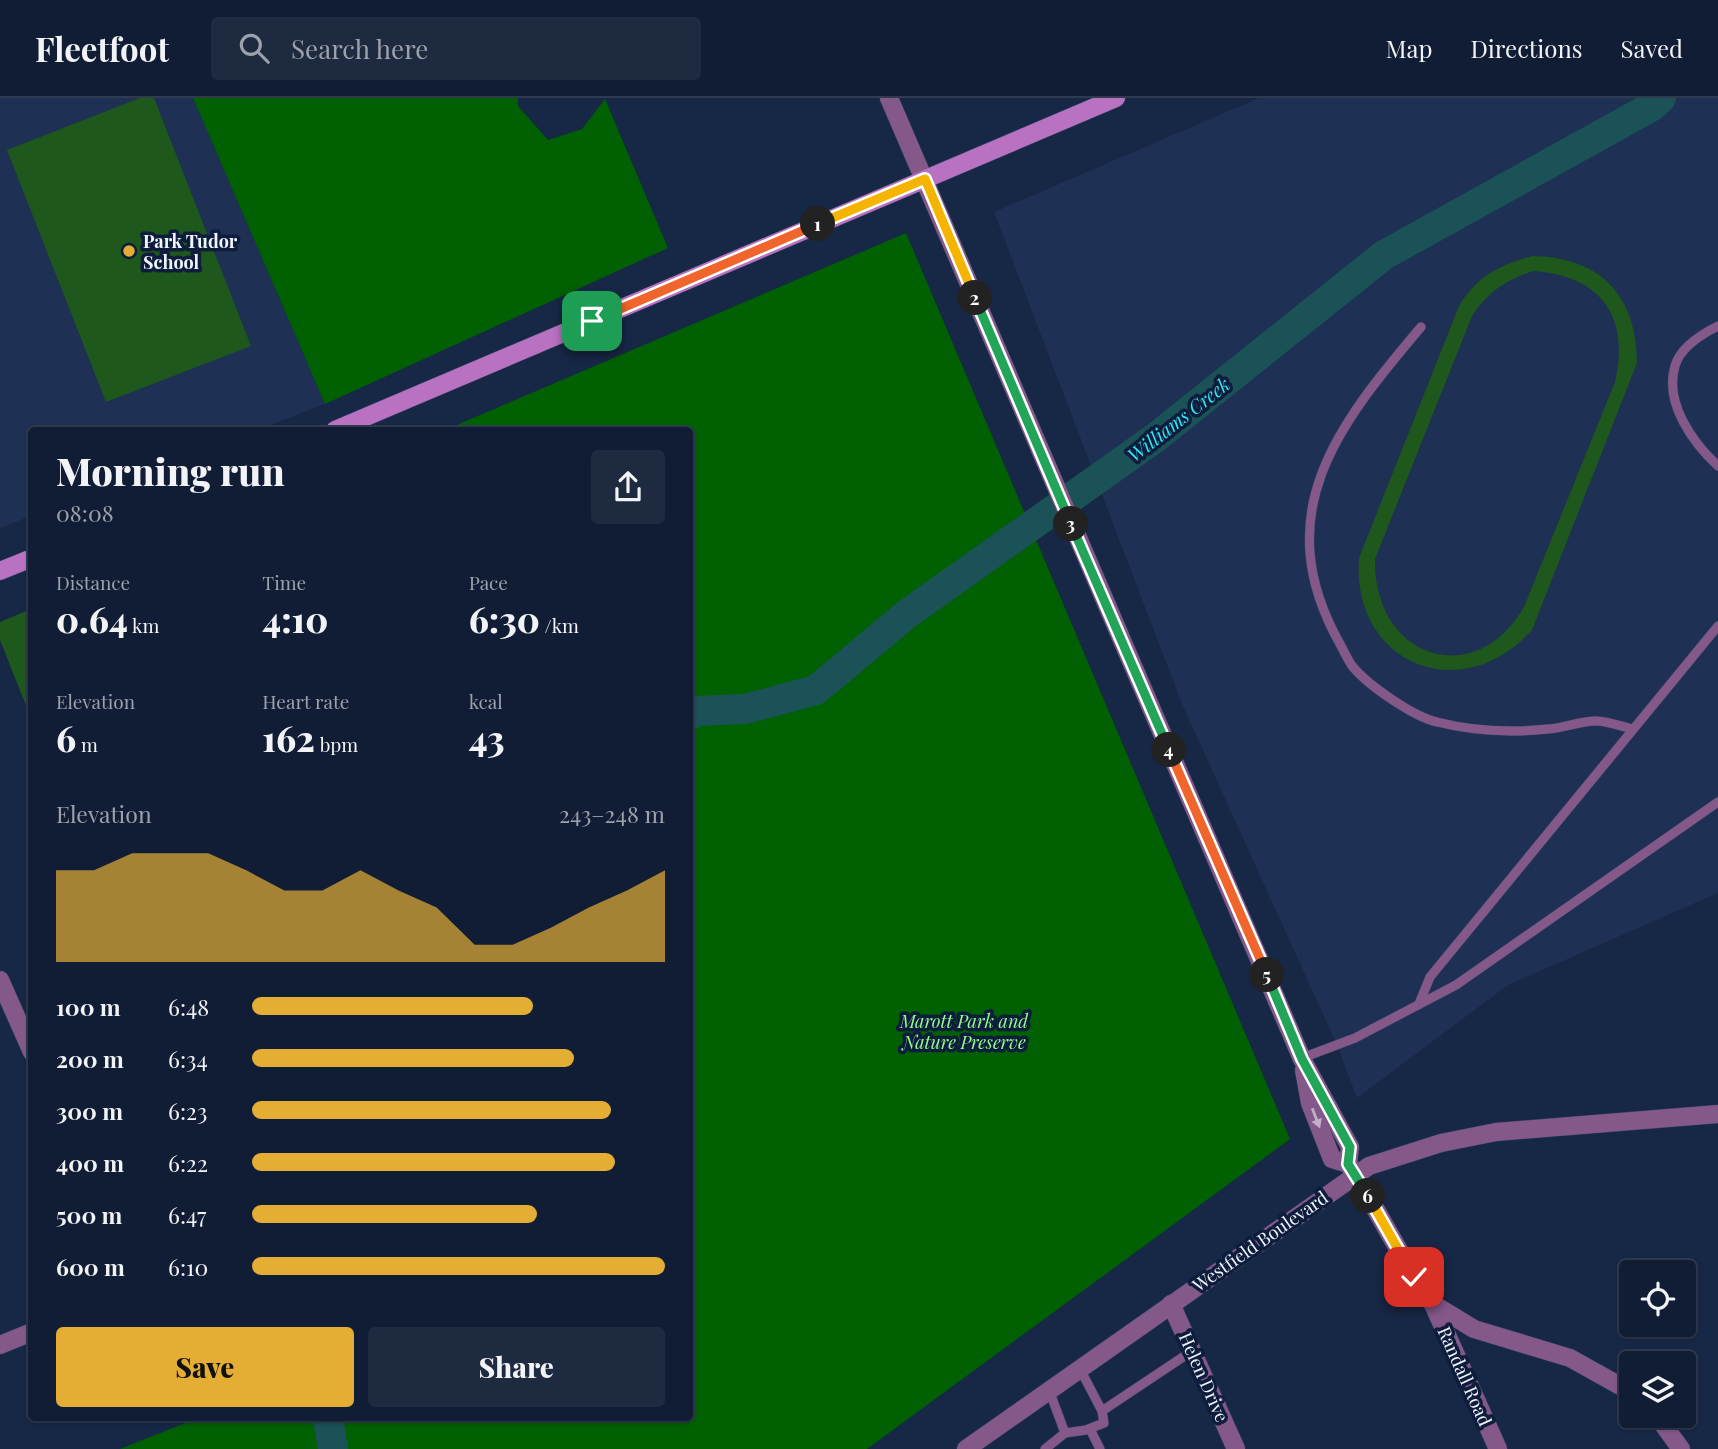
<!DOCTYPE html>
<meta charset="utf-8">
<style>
:root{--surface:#111d34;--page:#1e2a40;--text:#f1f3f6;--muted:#9ca2ac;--line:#303b4f;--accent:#e4ae35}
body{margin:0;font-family:"Playfair Display",serif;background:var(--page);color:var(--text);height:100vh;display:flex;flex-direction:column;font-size:26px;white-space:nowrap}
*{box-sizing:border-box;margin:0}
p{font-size:23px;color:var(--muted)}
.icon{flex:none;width:38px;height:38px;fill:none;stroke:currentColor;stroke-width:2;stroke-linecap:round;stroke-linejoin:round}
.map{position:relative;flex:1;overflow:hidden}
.side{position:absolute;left:28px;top:329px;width:665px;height:994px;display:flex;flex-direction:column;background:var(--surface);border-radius:7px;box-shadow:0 2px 5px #0004,0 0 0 2px var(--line)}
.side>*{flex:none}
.fabs{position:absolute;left:1619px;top:1162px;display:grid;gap:14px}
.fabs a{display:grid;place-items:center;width:77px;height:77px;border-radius:7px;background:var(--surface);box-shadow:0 2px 5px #0004,0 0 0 2px var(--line);font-size:35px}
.pin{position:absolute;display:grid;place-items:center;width:60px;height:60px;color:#fff;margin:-30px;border-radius:14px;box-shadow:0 4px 10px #0006}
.km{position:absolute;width:35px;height:35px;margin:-18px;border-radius:50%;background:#222;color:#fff;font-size:19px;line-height:35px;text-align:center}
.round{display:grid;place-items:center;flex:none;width:74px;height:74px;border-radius:7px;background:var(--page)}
.overview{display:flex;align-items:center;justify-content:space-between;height:119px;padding:0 28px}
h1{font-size:38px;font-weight:800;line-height:52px}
.metrics{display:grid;grid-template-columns:repeat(3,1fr);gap:10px;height:119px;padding:7px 28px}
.metrics div{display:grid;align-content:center}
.metrics b{font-size:35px;font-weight:800}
.metrics small{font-size:19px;font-weight:400}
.metrics p{font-size:19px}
.chart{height:196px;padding:14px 28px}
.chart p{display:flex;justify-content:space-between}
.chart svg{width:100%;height:126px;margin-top:7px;fill:var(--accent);opacity:.7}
.button{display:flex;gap:14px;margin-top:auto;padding:14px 28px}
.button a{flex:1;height:80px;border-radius:7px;background:var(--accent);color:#111;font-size:28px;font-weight:800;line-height:80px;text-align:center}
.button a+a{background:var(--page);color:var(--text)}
ul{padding:0 28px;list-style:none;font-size:23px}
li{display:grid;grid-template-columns:112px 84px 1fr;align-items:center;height:52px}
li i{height:18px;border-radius:9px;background:var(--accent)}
header{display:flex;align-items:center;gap:42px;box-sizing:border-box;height:98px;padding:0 35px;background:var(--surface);border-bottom:2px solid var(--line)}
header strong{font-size:33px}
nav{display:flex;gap:38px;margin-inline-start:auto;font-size:24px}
.search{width:490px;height:63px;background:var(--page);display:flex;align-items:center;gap:18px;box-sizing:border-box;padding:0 24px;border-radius:7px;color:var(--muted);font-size:26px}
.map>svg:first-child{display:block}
.built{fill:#1e3054}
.green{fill:#1e581c;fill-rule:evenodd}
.forest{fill:#006002}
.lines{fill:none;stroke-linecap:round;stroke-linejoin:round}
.river{stroke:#1b5257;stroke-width:30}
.service-casing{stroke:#354460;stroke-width:10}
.minor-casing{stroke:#354460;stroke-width:19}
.tertiary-casing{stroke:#354460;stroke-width:19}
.secondary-casing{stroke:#354460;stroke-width:19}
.service{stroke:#84598a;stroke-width:9}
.minor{stroke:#84598a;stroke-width:18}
.tertiary{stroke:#84598a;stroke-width:18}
.secondary{stroke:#b972c2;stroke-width:18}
.oneway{fill:#bfafc9}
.split-1-casing{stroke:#fff;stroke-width:14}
.split-2-casing{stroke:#fff;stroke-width:14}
.split-3-casing{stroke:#fff;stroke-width:14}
.split-4-casing{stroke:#fff;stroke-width:14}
.split-5-casing{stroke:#fff;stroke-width:14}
.split-6-casing{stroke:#fff;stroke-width:14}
.split-7-casing{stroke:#fff;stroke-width:14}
.split-1{stroke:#f0652b;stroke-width:9}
.split-2{stroke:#f5b400;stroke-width:9}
.split-3{stroke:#22a559;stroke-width:9}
.split-4{stroke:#22a559;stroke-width:9}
.split-5{stroke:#f0652b;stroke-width:9}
.split-6{stroke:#22a559;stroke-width:9}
.split-7{stroke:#f5b400;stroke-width:9}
.poi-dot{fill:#e4ae35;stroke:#0e1d3b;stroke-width:2.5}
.labels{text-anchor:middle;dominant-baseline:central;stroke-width:7;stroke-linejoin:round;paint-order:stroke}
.poi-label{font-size:18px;font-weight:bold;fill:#f0f5fd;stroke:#0e1d3b;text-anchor:start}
.park-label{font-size:18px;font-style:italic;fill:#95fb8e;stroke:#0e1d3b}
.street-label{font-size:18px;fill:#f0f5fd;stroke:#0e1d3b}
.water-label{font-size:19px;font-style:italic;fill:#2de8f6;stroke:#0e1d3b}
</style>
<header>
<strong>Fleetfoot</strong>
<div class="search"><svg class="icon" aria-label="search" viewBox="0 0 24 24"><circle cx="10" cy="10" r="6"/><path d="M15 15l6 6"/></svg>Search here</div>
<nav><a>Map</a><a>Directions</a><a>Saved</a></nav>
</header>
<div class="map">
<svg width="1718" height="1351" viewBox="0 0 1718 1351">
<rect width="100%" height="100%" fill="#172746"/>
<!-- built -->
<g class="built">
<polygon points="0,0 193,0 325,306 257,332 32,332 31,418 0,430"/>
<polygon points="1259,0 1718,0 1718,795 1508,887 1357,1000 1337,947 1182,606 994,114"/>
</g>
<!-- green -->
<g class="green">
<polygon points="140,0 154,0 251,248 106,304 7,52"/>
<path d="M1532,158C1600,159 1637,197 1637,265L1532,532C1462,611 1351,566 1359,460L1459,208C1477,178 1499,167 1532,158ZM1533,173C1602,178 1630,219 1615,284L1524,509C1474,595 1373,559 1375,461L1472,218C1489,193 1505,183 1533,173Z"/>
<polygon points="31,511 31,620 0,542 0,524"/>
</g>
<!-- forest -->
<g class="forest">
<polygon points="193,0 518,0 518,8 548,42 582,31 605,1 668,150 325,306"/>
<polygon points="906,135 1290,1041 867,1351 120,1351 198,1320 690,1320 690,332 445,332"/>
</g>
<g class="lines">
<!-- river -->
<g class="river">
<polyline points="690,617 696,613 745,611 816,592 907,516 1155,340 1384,157 1651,9 1661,0"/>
<polyline points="328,1320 333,1351"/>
</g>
<!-- service casing -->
<g class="service-casing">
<g id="service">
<path d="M1718,228C1702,236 1680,250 1675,268C1664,305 1693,345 1718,368"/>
<path d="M1421,229C1337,328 1267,416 1340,546C1344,553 1348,563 1353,569C1369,588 1414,619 1437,624C1473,633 1511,635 1548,631C1564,630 1580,623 1596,623C1607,623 1621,628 1632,631"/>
<polyline points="1419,906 1430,879 1718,528"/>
<polyline points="1302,960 1355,940 1456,887 1718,704"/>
<polyline points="1102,1313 1192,1253"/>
<polyline points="1090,1331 1100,1351"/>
<polyline points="1065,1335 1086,1332 1104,1325 1102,1313 1080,1271"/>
<polyline points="1045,1351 1065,1335 1049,1292"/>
</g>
</g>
<!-- minor casing -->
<g class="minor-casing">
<g id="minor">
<polyline points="0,882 32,954"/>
<polyline points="1355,1075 1414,1179 1433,1206 1474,1231 1570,1260 1631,1294"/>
<polyline points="1171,1206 1236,1351"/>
<polyline points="1433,1206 1498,1351"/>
<polyline points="0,1247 32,1234"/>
<polyline points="1657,1318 1681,1351"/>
</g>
</g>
<!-- tertiary casing -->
<g class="tertiary-casing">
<g id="tertiary">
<polyline points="889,0 1302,961 1350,1049 1348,1066"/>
<polyline points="1304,972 1310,1005 1332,1061 1348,1066 1353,1073"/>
<polyline points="966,1351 1369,1068 1441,1045 1496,1034 1718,1016"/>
</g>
</g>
<!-- secondary casing -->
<g class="secondary-casing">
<g id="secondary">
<polyline points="335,332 1116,0"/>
<polyline points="0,473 32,460"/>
</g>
</g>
<!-- service -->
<use href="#service" class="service"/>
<!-- minor -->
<use href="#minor" class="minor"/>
<!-- tertiary -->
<use href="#tertiary" class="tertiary"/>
<!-- secondary -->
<use href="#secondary" class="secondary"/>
</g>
<!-- one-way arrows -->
<defs><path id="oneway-solid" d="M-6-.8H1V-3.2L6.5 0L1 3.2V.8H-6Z" transform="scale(1.75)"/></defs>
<use class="oneway" href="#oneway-solid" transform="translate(1316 1020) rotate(69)"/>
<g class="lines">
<!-- split-1 casing -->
<g class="split-1-casing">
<polyline id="split-1" points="592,223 818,126"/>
</g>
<!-- split-2 casing -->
<g class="split-2-casing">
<polyline id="split-2" points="818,126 925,81 975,200"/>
</g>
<!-- split-3 casing -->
<g class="split-3-casing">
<polyline id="split-3" points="975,200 1071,426"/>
</g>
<!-- split-4 casing -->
<g class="split-4-casing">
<polyline id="split-4" points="1071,426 1169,652"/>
</g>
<!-- split-5 casing -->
<g class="split-5-casing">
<polyline id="split-5" points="1169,652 1267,877"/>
</g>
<!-- split-6 casing -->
<g class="split-6-casing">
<polyline id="split-6" points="1267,877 1302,961 1350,1049 1348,1066 1368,1098"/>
</g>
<!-- split-7 casing -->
<g class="split-7-casing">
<polyline id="split-7" points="1368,1098 1414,1179"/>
</g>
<!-- split-1 -->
<use href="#split-1" class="split-1"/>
<!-- split-2 -->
<use href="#split-2" class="split-2"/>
<!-- split-3 -->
<use href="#split-3" class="split-3"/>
<!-- split-4 -->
<use href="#split-4" class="split-4"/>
<!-- split-5 -->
<use href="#split-5" class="split-5"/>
<!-- split-6 -->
<use href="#split-6" class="split-6"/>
<!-- split-7 -->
<use href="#split-7" class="split-7"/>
</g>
<!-- markers -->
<circle class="poi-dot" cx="129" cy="153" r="7"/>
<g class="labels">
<!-- poi labels -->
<g class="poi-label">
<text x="143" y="143">Park Tudor<tspan x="143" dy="21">School</tspan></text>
</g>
<!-- park labels -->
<g class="park-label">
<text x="964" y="923">Marott Park and<tspan x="964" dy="21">Nature Preserve</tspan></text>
</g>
<!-- street labels -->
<g class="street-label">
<text transform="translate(1260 1143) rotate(-35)">Westfield Boulevard</text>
<text transform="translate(1465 1278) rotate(66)">Randall Road</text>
<text transform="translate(1204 1279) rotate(66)">Helen Drive</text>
</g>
<!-- water labels -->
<g class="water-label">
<text transform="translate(1178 321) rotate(-38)">Williams Creek</text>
</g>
</g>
</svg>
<div class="fabs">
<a><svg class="icon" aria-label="locate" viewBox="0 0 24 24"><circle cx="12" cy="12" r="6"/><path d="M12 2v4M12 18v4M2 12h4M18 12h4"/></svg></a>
<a><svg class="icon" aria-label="layers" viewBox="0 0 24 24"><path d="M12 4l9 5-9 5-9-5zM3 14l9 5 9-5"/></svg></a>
</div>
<div class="pin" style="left:592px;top:223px;background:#1e9e55"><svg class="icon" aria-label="arrive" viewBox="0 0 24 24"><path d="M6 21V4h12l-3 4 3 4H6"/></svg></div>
<div class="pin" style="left:1414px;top:1179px;background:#d93025"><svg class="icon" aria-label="check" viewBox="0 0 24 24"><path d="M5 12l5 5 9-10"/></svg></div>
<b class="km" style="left:818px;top:126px">1</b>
<b class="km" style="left:975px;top:200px">2</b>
<b class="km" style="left:1071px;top:426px">3</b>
<b class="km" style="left:1169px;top:652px">4</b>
<b class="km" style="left:1267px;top:877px">5</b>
<b class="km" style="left:1368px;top:1098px">6</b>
<section class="side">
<div class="overview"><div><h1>Morning run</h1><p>08:08</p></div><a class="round"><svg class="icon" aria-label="share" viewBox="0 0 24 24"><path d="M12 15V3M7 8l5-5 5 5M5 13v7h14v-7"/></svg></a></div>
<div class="metrics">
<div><p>Distance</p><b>0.64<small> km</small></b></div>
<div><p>Time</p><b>4:10</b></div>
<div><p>Pace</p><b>6:30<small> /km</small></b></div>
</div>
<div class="metrics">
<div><p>Elevation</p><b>6<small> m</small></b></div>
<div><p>Heart rate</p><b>162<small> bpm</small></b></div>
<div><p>kcal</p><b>43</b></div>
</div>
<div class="chart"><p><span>Elevation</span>243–248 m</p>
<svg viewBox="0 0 160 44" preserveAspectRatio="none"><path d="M0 44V12L10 12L20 6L30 6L40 6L50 12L60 19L70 19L80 12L90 19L100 25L110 38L120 38L130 32L140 25L150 19L160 12V44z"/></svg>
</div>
<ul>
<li><b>100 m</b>6:48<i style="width:68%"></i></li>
<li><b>200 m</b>6:34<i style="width:78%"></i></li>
<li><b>300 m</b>6:23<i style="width:87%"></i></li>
<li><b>400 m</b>6:22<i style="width:88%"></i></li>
<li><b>500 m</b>6:47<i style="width:69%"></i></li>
<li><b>600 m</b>6:10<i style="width:100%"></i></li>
</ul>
<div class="button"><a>Save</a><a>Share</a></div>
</section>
</div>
